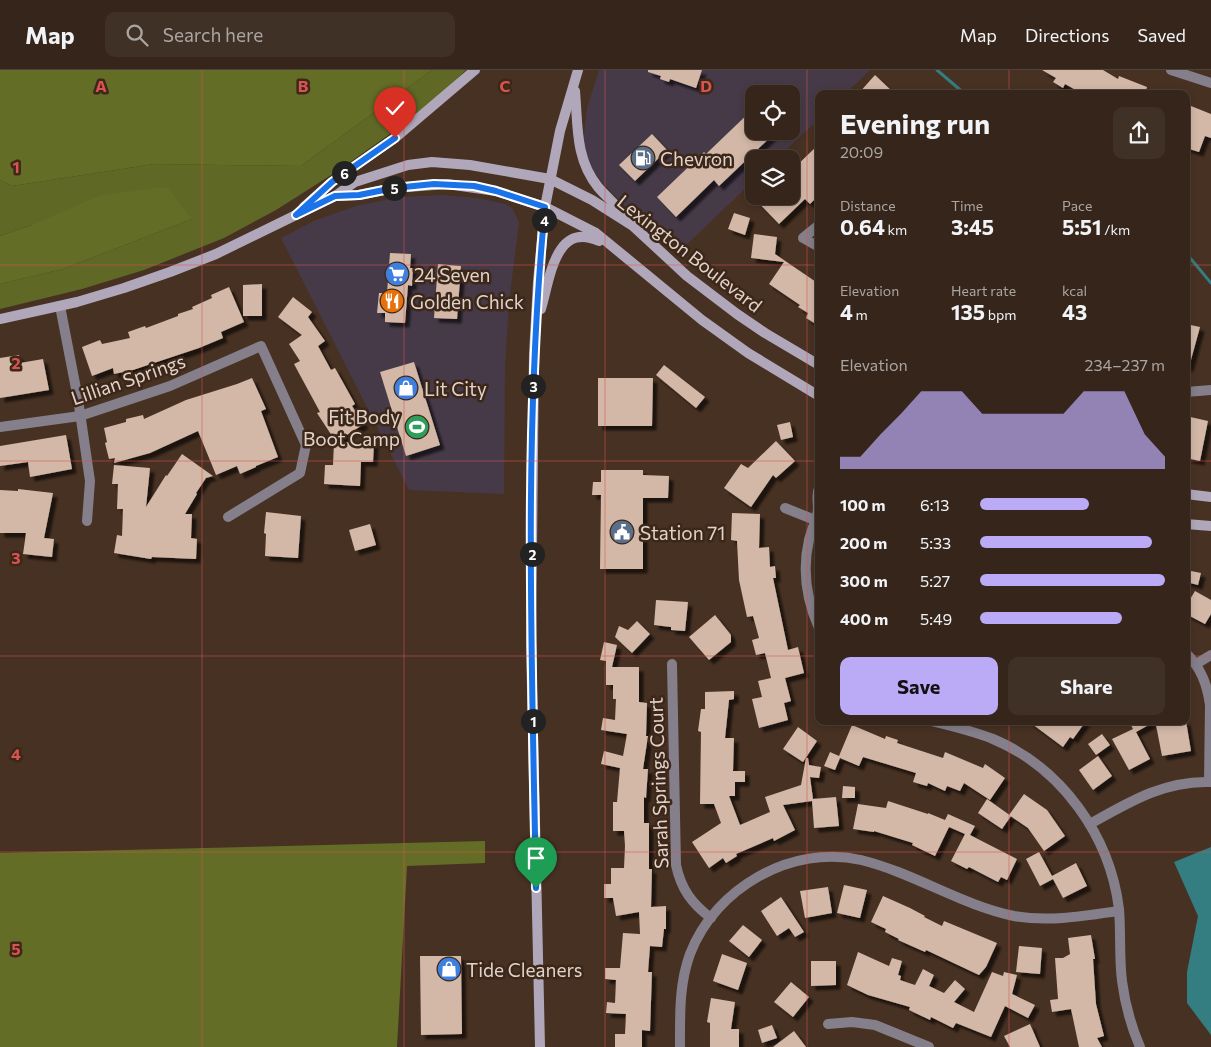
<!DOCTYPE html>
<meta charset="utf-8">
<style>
:root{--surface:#35251a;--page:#403127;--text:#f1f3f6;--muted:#aaa5a2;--line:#4f4239;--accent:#bbaaf6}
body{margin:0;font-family:Commissioner,sans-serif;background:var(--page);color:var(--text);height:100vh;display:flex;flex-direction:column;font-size:19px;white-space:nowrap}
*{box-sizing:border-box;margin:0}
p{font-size:16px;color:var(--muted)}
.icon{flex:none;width:28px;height:28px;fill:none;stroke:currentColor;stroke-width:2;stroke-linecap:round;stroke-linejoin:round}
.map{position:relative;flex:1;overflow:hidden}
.drawer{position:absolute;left:815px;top:20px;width:375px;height:635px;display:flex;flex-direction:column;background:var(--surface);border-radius:10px;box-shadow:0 2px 8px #0003,0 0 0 1px var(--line)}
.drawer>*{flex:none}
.controls{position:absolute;left:745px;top:15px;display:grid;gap:10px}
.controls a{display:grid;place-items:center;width:55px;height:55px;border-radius:10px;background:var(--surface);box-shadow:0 2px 8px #0003,0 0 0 1px var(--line);font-size:25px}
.pin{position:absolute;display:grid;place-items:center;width:42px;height:42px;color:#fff;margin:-51px -21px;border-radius:50% 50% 50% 0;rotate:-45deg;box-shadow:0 0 5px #0007}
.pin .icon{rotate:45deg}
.km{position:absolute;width:25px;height:25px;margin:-12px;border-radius:50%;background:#222;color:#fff;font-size:14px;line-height:25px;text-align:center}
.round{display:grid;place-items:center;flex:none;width:52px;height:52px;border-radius:10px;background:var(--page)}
.overview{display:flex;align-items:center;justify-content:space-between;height:85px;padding:0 25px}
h1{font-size:28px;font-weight:700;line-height:38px}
.stats{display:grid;grid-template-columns:repeat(3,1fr);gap:8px;height:85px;padding:5px 25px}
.stats div{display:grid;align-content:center}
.stats b{font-size:21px;font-weight:700}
.stats small{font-size:14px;font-weight:400}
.stats p{font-size:14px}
.chart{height:140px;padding:10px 25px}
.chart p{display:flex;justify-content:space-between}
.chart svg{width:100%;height:90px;margin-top:5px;fill:var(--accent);opacity:.7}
.button{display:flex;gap:10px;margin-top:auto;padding:10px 25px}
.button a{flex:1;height:58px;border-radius:10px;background:var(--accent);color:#111;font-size:20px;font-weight:700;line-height:58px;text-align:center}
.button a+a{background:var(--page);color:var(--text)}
ul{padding:0 25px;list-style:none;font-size:16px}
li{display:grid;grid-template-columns:80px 60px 1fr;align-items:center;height:38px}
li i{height:12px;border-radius:6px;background:var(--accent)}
header{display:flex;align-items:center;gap:30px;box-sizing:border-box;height:70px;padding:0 25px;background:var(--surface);border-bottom:1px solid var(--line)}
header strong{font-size:24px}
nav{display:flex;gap:28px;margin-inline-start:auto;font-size:18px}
.search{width:350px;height:45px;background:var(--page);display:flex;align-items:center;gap:12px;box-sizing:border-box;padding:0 18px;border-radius:10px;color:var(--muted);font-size:19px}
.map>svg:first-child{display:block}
.commercial{fill:#463a48;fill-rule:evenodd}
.green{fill:#5f6825}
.forest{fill:#646d26}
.water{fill:#347d81}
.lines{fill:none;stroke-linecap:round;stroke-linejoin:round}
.stream{stroke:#347d81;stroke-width:3}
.building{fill:#d3b8a7;filter:url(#shadow)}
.street{stroke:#847f8a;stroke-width:10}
.secondary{stroke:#b0a8ba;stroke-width:10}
.route-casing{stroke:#fff;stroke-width:10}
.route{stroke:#1a73e8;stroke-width:6}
.grid{fill:none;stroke:#d95351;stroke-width:1;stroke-opacity:0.55}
.labels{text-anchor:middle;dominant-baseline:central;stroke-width:5;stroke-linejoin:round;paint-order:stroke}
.poi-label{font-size:19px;fill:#e1d3cb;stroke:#3c2719;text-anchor:start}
.street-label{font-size:19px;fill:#e1d3cb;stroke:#3c2719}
.grid-label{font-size:16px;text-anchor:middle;font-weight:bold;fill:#d95351;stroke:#3c2719;stroke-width:5;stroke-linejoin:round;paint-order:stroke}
</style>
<header>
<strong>Map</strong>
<div class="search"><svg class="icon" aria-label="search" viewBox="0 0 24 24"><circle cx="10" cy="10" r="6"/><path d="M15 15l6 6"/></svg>Search here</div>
<nav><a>Map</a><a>Directions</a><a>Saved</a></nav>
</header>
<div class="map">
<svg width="1211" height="977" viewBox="0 0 1211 977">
<defs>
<filter id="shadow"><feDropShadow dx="4.5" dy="4.5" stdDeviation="1" flood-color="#0009"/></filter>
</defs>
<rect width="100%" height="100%" fill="#473123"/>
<!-- commercial -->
<g class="commercial">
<path d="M599,0H870L845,24H819V49L776,89H754V110L677,184L640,152L599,109L589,94L583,72L587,38ZM754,24H791V61H754Z"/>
<polygon points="443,125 477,128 505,134 512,138 519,152 509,232 505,296 504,424 409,420 281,168 316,150 356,136 399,127"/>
</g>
<!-- green -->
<polygon class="green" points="432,0 466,0 428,37 339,100 276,140 224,168 144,200 82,219 0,239 0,214 63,199 192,149 32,155 0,166 0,110 12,116 154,94 301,96"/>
<!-- forest -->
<g class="forest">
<polygon points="0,0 432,0 301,96 154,94 12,116 0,110"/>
<polygon points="167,117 192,149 63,199 0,214 0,166 32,155 101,125"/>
<polygon points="485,771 485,793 407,796 397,977 0,977 0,783"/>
</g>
<!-- water -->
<polygon class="water" points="1211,777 1211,965 1187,933 1187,902 1198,846 1174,792"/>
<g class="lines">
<!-- stream -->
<g class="stream">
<polyline points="937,0 965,24"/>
<polyline points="1186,183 1211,213"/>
</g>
</g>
<!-- building -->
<g class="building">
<polygon points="648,0 702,0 696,18 670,9 669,12 660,9 661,6 648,2"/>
<polygon points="1042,0 1103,0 1118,9 1119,6 1147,17 1145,24 1083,24 1065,14 1063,18 1053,12 1056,8"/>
<polygon points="875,5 895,24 858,24"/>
<polygon points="1186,34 1211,44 1211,68 1205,66 1199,82 1186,78"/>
<polygon points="754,38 754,61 777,61 719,116 714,110 676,147 657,127 704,82 706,84"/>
<polygon points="652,64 667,80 635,111 619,95"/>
<polygon points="819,74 819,125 810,134 805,129 779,154 752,126 791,126 791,101"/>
<polygon points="734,143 750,148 745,165 728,159"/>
<polygon points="754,164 777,167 775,184 819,214 819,256 806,248 808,243 798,237 800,235 769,214 784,192 751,188"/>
<polygon points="390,183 411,184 410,198 413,198 412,216 408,215 405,253 385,252 385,243 377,243 379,223 387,223"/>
<polygon points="438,194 461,196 457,249 434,248"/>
<polygon points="262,214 262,246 243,246 243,215"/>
<polygon points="229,217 244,252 221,262 223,268 199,278 133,300 114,304 113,298 92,306 82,277 100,270 102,274 130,268 128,262 145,256 146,258 178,246 178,244 193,239 192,237 212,228 211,225"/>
<polygon points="293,227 312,242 308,247 325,271 318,276 331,300 335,298 355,334 352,336 364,354 336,372 374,373 373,392 361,392 360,416 324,414 325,395 333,395 334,372 336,372 317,343 320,342 294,294 300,291 289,274 302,265 278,247"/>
<polygon points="1186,254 1200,257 1189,297 1186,297"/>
<polygon points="19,285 20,293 43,289 49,320 0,328 0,288"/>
<polygon points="414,292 440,375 406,386 380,302"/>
<polygon points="664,295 705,327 696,338 656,305"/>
<polygon points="252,308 266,339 261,341 278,387 256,396 256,397 240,404 237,396 216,405 198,361 150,383 114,393 115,388 109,389 105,373 107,372 104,358 126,352 126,349 143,345 144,349 186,330 237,314"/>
<polygon points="598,308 653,308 652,356 598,356"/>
<polygon points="1186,346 1208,351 1200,391 1186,388"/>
<polygon points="790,352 793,367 781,370 777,355"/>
<polygon points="66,365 72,399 30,407 28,392 0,396 0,376"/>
<polygon points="776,371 795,391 776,408 773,405 751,437 724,418 741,394 748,398"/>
<polygon points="182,384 213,406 206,408 196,423 197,424 185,444 192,444 191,468 197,469 196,489 152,487 151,489 114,483 117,465 122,466 123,439 117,439 118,414 112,414 114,395 150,398 146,437 166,405 167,406"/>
<polygon points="601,400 643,400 643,405 669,406 668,428 643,428 643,499 600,499 601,425 592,425 593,412 601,412"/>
<polygon points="18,419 53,423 44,468 54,469 52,487 23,484 26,463 0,463 0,420 18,421"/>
<polygon points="266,442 301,446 298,488 265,486 266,464 264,463"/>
<polygon points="732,443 760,444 759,478 769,477 770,497 775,496 776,508 773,508 788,580 798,577 804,603 785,608 791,631 784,633 788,650 759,658 752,629 762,627 758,611 771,608 765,583 756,585 752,570 759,568 753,546 747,547 739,510 737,471 731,470"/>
<polygon points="370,454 376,475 355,481 349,460"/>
<polygon points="1186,500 1201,503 1198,515 1186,512"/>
<polygon points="1195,521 1211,530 1211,544 1205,554 1186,544 1186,536"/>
<polygon points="656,530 688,532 685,561 671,560 671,557 654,555"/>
<polygon points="715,545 731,565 731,572 709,590 689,567"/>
<polygon points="637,551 650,564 632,583 615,567 619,556 628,560"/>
<polygon points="604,572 617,575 612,597 639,597 639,632 647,633 646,666 648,666 643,699 648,699 646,728 644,727 644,753 649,753 649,799 652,799 651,837 666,836 666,859 664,859 662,877 650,876 648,902 652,902 650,961 642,960 642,977 615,977 615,964 625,964 626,944 606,943 607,932 615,933 616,910 605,909 605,898 620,898 623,863 640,864 639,842 616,846 613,828 604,828 604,814 611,814 611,798 624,798 625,776 624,761 613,761 613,732 617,732 620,698 601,694 604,681 623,686 627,664 601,660 603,648 615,650 616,629 613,629 613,615 606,615 606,591 600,590"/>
<polygon points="734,621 734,629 729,630 725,668 734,668 733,701 745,701 745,712 735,712 735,726 729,726 740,755 770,742 765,727 801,715 806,688 808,688 809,695 821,697 819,708 810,707 813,729 836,727 839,756 814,758 812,731 783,735 795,760 774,771 773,768 736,784 737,786 726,793 723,788 709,798 692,772 721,753 714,734 700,734 701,662 698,661 701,639 705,639 705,622"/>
<polygon points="1028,651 1086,651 1073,669 1070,667 1063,677"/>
<polygon points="1129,651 1156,651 1136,662 1150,689 1129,700 1112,669 1133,659"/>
<polygon points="1175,651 1186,651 1191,681 1162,686 1156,655"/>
<polygon points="852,655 885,669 886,666 898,670 897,673 943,688 945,682 983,698 985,694 1005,708 990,730 964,713 960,721 947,716 945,721 928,713 927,716 913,712 916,703 863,687 859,696 840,688 835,700 824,696 830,682 839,686"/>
<polygon points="798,657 817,671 803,692 783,679"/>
<polygon points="1102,664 1110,675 1096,685 1088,674"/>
<polygon points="1098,686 1112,706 1093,720 1079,700"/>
<polygon points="843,716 855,717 855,728 842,728"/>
<polygon points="1024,724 1047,740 1065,766 1044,781 1028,758 1009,745"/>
<polygon points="987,729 1011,746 1002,759 978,743"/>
<polygon points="888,731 928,744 928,743 945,750 948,744 975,756 970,765 1017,789 1007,810 1001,807 998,812 969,797 967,799 951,791 965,764 949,757 935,786 912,775 913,773 874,761 874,762 853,759 858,734 886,738"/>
<polygon points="1039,782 1052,806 1076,793 1087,816 1063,828 1053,809 1040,816 1026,789"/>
<polygon points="844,815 867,820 860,848 837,843"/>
<polygon points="828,817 832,843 805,848 800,821"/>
<polygon points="883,826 910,838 925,846 924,847 942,856 944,851 997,873 986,897 979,905 926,880 925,882 898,870 899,869 885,862 886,859 871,852"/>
<polygon points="781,827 804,862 795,867 789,858 777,866 761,841"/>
<polygon points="743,855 762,870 749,887 729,871"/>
<polygon points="1091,865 1095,889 1093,889 1096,934 1104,966 1097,968 1102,977 1079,977 1071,939 1052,942 1050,930 1058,929 1055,888 1063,888 1070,884 1068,868"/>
<polygon points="1019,876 1042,878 1040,904 1016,902"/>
<polygon points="858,882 889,896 892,888 902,891 898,905 901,906 900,910 915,915 923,899 934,905 929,916 944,923 955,910 965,919 954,932 974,942 992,902 1003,906 1004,902 1017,905 1012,924 1035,935 1028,948 1005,936 991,967 956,953 953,958 931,947 930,950 909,940 910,937 868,925 847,915"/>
<polygon points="722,884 747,893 738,920 713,911"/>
<polygon points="420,886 461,886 462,964 421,965"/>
<polygon points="811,891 836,891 836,915 811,916"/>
<polygon points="791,912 809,927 793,947 774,932"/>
<polygon points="711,928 735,932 731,959 739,959 739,977 710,977 710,953 707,952"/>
<polygon points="1030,954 1040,977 1010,977 1004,966"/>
<polygon points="772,955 777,968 762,973 758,960"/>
<polygon points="794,961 806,977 773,977"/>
</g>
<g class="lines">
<!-- street -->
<g class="street">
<polyline points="1171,0 1211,13"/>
<polyline points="819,155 803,168 819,177"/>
<polyline points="60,236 78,329 90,411 87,451"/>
<polyline points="1186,322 1211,320"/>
<polyline points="0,357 80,346 170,316 261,276 306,375 300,403 228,447"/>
<path d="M819,418C815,427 820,436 817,445C815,453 811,462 809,470C802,500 807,531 819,558"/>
<polyline points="785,438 815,450"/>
<path d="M1186,583C1201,598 1207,614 1210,635L1209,712"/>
<path d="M672,594L676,795C681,819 692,834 711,848"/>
<polyline points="1196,594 1211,585"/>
<path d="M931,651C952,656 973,661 993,669C1062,698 1110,766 1119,839C1121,863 1119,887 1122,911C1125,934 1131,956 1140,977"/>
<path d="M1090,754C1129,732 1165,710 1211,712"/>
<polyline points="828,954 852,952 875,955 929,977"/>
<path d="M680,977C680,945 679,914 690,884C715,818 792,774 861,790C914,803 961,835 1014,846C1049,852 1084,846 1119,841"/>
</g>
<!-- secondary -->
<g class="secondary">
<path d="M575,21C578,55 575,89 598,117C609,130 622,139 631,154"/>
<polyline points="335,126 359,125 394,118 447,114 496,121 545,137 596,163 702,250 748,283 819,326"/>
<polyline points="304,137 332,112 395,68 475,0"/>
<path d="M541,239C550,209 555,151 599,171"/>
<polyline points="0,249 77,232 124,218 170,202 216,184 296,145 335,126 355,112 408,95 432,92 470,95 550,109 592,130 633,156 687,206 737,244 765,263 819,295"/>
<polyline points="1186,424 1211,427"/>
<polyline points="1186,454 1211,456"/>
<polyline points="540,977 531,573 534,284 538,212 545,137 560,61 578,0"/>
</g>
</g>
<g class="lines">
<!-- route casing -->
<g class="route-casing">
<path id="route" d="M395,68L332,112L296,145L335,126L359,125L394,118L434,114L474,116L496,121L545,137C523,363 532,591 536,818"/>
</g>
<!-- route -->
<use href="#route" class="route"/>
</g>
<!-- grid -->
<path class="grid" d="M202,0V977M404,0V977M605,0V977M807,0V977M1009,0V24M0,195H819M1186,195H1211M0,391H819M1186,391H1211M0,586H819M1186,586H1211M1009,651V977M0,782H1211"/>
<!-- icons -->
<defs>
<g id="fuel-disc" transform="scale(1.25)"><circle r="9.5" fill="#5c6f8a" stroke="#3c2719"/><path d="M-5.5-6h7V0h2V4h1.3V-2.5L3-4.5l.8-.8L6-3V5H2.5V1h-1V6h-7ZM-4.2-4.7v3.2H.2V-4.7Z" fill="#fff"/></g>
<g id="supermarket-disc" transform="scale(1.25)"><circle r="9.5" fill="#3f7fe0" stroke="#3c2719"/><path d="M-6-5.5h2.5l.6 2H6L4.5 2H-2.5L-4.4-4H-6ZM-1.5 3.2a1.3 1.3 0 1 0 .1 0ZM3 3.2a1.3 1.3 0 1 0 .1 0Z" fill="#fff"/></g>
<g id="restaurant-disc" transform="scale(1.25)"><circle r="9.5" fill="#e8710a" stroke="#3c2719"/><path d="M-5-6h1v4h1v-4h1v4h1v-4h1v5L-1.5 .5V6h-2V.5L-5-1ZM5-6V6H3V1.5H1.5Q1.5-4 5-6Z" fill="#fff"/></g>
<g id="shop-disc" transform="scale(1.25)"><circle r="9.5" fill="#3f7fe0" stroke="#3c2719"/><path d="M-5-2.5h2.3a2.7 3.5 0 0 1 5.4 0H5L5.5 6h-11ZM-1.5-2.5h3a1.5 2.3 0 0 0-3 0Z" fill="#fff"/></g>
<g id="stadium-disc" transform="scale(1.25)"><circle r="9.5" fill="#2e9e5b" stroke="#3c2719"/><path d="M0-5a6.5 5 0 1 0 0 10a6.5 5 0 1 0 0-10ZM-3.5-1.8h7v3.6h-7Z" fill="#fff"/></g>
<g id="civic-disc" transform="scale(1.25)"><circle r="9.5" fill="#5c6f8a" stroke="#3c2719"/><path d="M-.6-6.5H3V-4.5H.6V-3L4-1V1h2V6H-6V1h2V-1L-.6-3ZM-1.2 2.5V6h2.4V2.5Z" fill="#fff"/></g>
</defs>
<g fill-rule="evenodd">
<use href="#fuel-disc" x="643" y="88"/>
<use href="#supermarket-disc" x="397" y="204"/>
<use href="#restaurant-disc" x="392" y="231"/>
<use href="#shop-disc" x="406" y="318"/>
<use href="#stadium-disc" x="417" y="357"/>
<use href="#civic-disc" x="622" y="462"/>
<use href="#shop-disc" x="449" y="899"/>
</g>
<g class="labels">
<!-- poi labels -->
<g class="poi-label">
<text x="660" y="88">Chevron</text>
<text x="414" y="204">24 Seven</text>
<text x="410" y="231">Golden Chick</text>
<text x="424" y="318">Lit City</text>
<text x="400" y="346" text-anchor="end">Fit Body<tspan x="400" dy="22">Boot Camp</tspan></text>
<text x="640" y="462">Station 71</text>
<text x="466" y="899">Tide Cleaners</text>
</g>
<!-- street labels -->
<g class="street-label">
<text transform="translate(690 183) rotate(38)">Lexington Boulevard</text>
<text transform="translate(128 309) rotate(-19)">Lillian Springs</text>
<text transform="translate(658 713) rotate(-92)">Sarah Springs Court</text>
</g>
</g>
<g class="grid-label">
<text x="101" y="22">A</text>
<text x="303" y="22">B</text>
<text x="505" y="22">C</text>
<text x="706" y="22">D</text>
<text x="16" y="103">1</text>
<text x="16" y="299">2</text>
<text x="16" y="494">3</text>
<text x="16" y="690">4</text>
<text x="16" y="885">5</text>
</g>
</svg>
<div class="controls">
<a><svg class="icon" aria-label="locate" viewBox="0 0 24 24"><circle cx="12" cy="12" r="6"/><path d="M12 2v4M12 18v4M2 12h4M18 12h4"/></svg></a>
<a><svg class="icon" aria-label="layers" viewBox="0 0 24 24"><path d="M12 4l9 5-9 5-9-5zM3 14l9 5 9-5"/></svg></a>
</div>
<div class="pin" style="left:536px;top:818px;background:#1e9e55"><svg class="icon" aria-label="arrive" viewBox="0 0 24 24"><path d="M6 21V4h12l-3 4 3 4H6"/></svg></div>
<div class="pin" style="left:395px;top:68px;background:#d93025"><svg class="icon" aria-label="check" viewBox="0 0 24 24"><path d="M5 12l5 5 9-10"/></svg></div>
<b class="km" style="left:533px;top:651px">1</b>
<b class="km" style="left:532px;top:484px">2</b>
<b class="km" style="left:533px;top:316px">3</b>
<b class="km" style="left:544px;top:150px">4</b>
<b class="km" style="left:394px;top:118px">5</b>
<b class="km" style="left:344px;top:103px">6</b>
<section class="drawer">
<div class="overview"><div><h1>Evening run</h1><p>20:09</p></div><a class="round"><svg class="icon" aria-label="share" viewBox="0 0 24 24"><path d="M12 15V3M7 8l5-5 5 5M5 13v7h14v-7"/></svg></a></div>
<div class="stats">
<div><p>Distance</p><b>0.64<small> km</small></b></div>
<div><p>Time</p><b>3:45</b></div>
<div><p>Pace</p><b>5:51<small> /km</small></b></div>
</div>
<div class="stats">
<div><p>Elevation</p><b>4<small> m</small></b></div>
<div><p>Heart rate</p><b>135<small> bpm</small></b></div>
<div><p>kcal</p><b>43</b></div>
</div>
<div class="chart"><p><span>Elevation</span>234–237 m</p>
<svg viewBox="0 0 160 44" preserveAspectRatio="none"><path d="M0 44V38L10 38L20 27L30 17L40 6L50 6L60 6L70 17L80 17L90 17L100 17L110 17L120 6L130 6L140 6L150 27L160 38V44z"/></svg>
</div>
<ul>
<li><b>100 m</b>6:13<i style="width:59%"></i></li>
<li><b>200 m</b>5:33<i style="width:93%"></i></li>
<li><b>300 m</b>5:27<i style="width:100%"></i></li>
<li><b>400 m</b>5:49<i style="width:77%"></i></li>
</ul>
<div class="button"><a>Save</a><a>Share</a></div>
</section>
</div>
